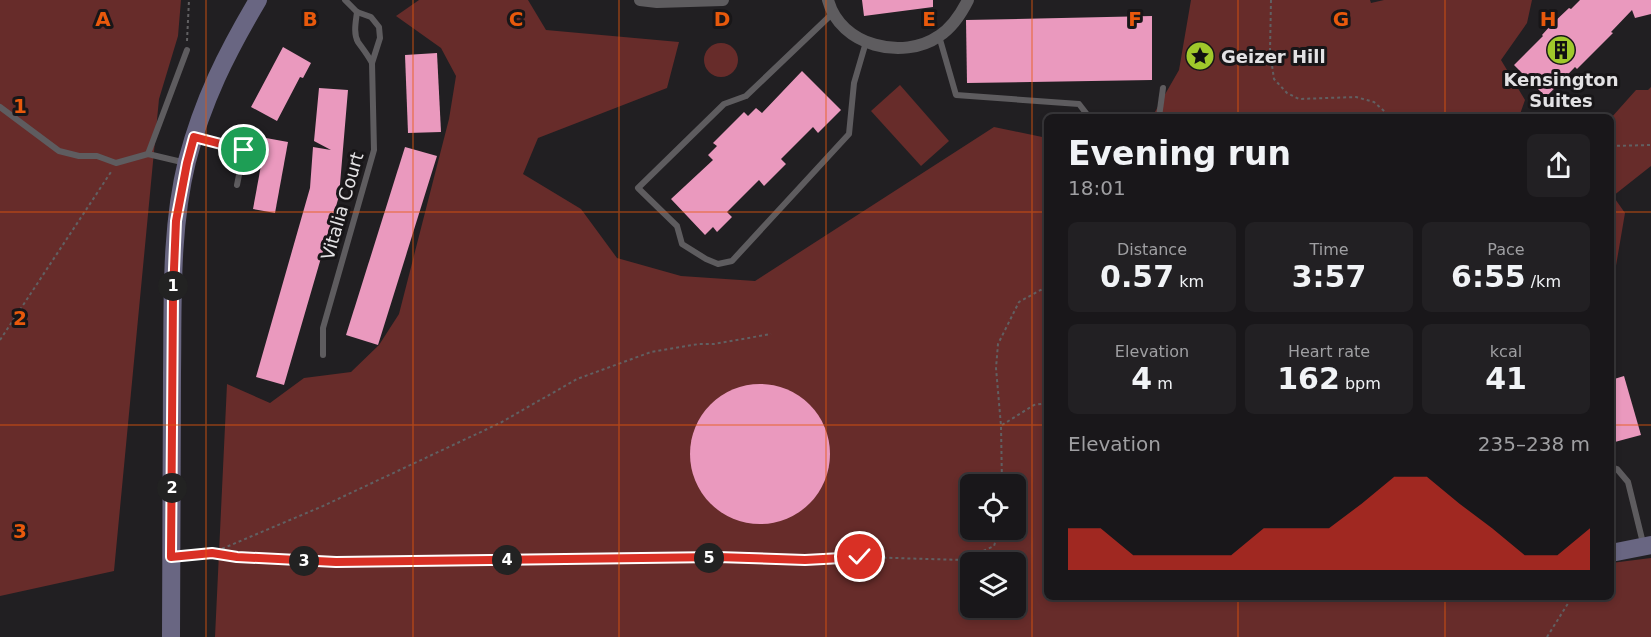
<!DOCTYPE html>
<meta charset="utf-8">
<style>
:root{--surface:#19171a;--page:#222023;--text:#f1f3f6;--muted:#9f9fa2;--line:#373639;--accent:#d93025}
body{margin:0;font-family:"DejaVu Sans",sans-serif;background:var(--page);color:var(--text);height:100vh;display:flex;flex-direction:column;font-size:22px;white-space:nowrap}
*{box-sizing:border-box;margin:0}
p{font-size:20px;color:var(--muted)}
.icon{flex:none;width:33px;height:33px;fill:none;stroke:currentColor;stroke-width:2;stroke-linecap:round;stroke-linejoin:round}
.map{position:relative;flex:1;overflow:hidden}
.details{position:absolute;left:1044px;top:114px;width:570px;height:486px;display:flex;flex-direction:column;background:var(--surface);border-radius:9px;box-shadow:0 3px 9px #0003,0 0 0 2px var(--line)}
.details>*{flex:none}
.fabs{position:absolute;left:960px;top:474px;display:grid;gap:12px}
.fabs a{display:grid;place-items:center;width:66px;height:66px;border-radius:9px;background:var(--surface);box-shadow:0 3px 9px #0003,0 0 0 2px var(--line);font-size:30px}
.pin{position:absolute;display:grid;place-items:center;width:51px;height:51px;color:#fff;margin:-26px;border:3px solid #fff;border-radius:50%;box-shadow:0 2px 6px #0007}
.km{position:absolute;width:30px;height:30px;margin:-15px;border-radius:50%;background:#222;color:#fff;font-size:16px;line-height:30px;text-align:center}
.round{display:grid;place-items:center;flex:none;width:63px;height:63px;border-radius:9px;background:var(--page)}
.overview{display:flex;align-items:center;justify-content:space-between;height:102px;padding:0 24px}
h1{font-size:33px;font-weight:800;line-height:45px}
.figures{display:grid;grid-template-columns:repeat(3,1fr);gap:9px;height:102px;padding:6px 24px}
.figures div{display:grid;align-content:center;border-radius:9px;background:var(--page);text-align:center}
.figures b{font-size:30px;font-weight:800}
.figures small{font-size:16px;font-weight:400}
.figures p{font-size:16px}
.chart{height:168px;padding:12px 24px}
.chart p{display:flex;justify-content:space-between}
.chart svg{width:100%;height:108px;margin-top:6px;fill:var(--accent);opacity:.7}
.map>svg:first-child{display:block}
.green{fill:#672c2a;fill-rule:evenodd}
.building{fill:#ea99be}
.lines{fill:none;stroke-linecap:round;stroke-linejoin:round}
.path{stroke:#616062;stroke-width:2;stroke-dasharray:3 3;stroke-linecap:butt}
.lane{stroke:#5e5c5f;stroke-width:6}
.street{stroke:#5e5c5f;stroke-width:12}
.secondary{stroke:#696682;stroke-width:18}
.route-casing{stroke:#fff;stroke-width:12}
.route{stroke:#d93025;stroke-width:8}
.grid{fill:none;stroke:#e8590c;stroke-width:1.5;stroke-opacity:0.55}
.labels{text-anchor:middle;dominant-baseline:central;stroke-width:6;stroke-linejoin:round;paint-order:stroke}
.poi-label{font-size:18px;font-weight:bold;fill:#e3e2e4;stroke:#181618;text-anchor:start}
.street-label{font-size:18px;fill:#e3e2e4;stroke:#181618}
.grid-label{font-size:20px;text-anchor:middle;font-weight:bold;fill:#e8590c;stroke:#181618;stroke-width:6;stroke-linejoin:round;paint-order:stroke}
</style>
<div class="map">
<svg width="1651" height="637" viewBox="0 0 1651 637">
<rect width="100%" height="100%" fill="#211f22"/>
<!-- green -->
<g class="green">
<polygon points="0,0 181,0 178,36 159,99 114,571 0,596"/>
<path d="M419,0H528L546,30L679,42L667,88L538,138L523,174L581,209L617,258L681,276L755,281L994,127L1047,138V597H1611V563L1651,558V637H215L227,384L270,403L304,378L351,372L379,345L399,314L449,119L456,76L441,48L396,16ZM970,484H1016V530H970ZM1016,562V608H970V562Z"/>
<polygon points="1191,0 1370,0 1371,3 1384,0 1532,0 1527,23 1501,60 1525,100 1519,117 1152,117 1179,70"/>
<circle cx="721" cy="60" r="17"/>
<polygon points="900,85 949,141 921,166 871,111"/>
<polygon points="1651,87 1651,166 1613,196 1625,213 1611,295 1611,118 1636,90 1648,90"/>
</g>
<!-- building -->
<g class="building">
<polygon points="862,0 933,0 933,7 864,16"/>
<polygon points="1580,0 1651,0 1651,14 1635,18 1632,10 1611,32 1613,33 1577,69 1575,67 1546,97 1514,65 1543,36 1542,35 1551,25 1569,8 1571,9"/>
<polygon points="1152,16 1152,80 967,83 966,20"/>
<polygon points="283,47 311,63 303,78 300,77 277,121 251,107"/>
<polygon points="437,53 441,132 408,133 405,55"/>
<polygon points="802,71 841,110 818,133 813,127 781,159 786,164 764,186 759,180 727,212 732,217 717,232 713,227 705,235 671,199 713,160 708,155 717,146 713,143 744,112 748,116 756,108 762,113"/>
<polygon points="319,88 348,90 339,196 284,385 256,377 310,188 313,147 331,150 314,141"/>
<polygon points="266,138 288,142 275,213 253,209"/>
<polygon points="405,147 437,156 378,345 346,335"/>
<polygon points="1624,376 1641,435 1611,443 1611,380"/>
<circle cx="760" cy="454" r="70"/>
</g>
<g class="lines">
<!-- path -->
<g class="path">
<polyline points="1271,0 1270,51 1274,79 1287,93 1299,99 1356,97 1374,102 1391,117"/>
<polyline points="187,41 189,0"/>
<polyline points="1611,146 1651,145"/>
<polyline points="0,340 111,172"/>
<polyline points="1002,425 1034,405 1047,403"/>
<polyline points="1002,484 1001,426 996,368 998,344 1019,302 1046,287"/>
<polyline points="212,553 237,557 336,562 718,557 805,560 860,557 963,560 994,546 999,530"/>
<polyline points="187,555 212,553 323,506 500,423 577,379 651,352 699,344 714,344 771,334"/>
<polyline points="1547,637 1572,597"/>
</g>
<!-- lane -->
<g class="lane">
<path d="M357,12C356,21 353,33 358,42C363,49 368,55 372,63"/>
<polyline points="833,13 746,96 724,104 638,188 677,226 682,244 706,259 718,264 732,261 849,134 854,83 866,42"/>
<polyline points="939,36 956,95 1079,104 1089,117"/>
<polyline points="0,107 59,151 79,156 97,156 116,163 148,154"/>
<polyline points="1159,117 1163,88"/>
<polyline points="195,137 244,150 237,185"/>
<polyline points="186,163 148,154 187,50"/>
<polyline points="323,355 323,328 374,150 372,63 380,38 379,27 371,17 357,12 345,0"/>
<polyline points="1611,467 1617,469 1628,482 1643,543"/>
</g>
<!-- street -->
<g class="street">
<polyline points="640,0 657,2 723,0"/>
<path d="M828,0C840,46 903,61 939,36C953,27 961,14 968,0"/>
</g>
<!-- secondary -->
<g class="secondary">
<polyline points="1611,553 1651,545"/>
<path d="M171,637C171,549 172,461 172,374C173,303 170,230 187,161C203,100 226,54 258,0"/>
</g>
</g>
<g class="lines">
<!-- route casing -->
<g class="route-casing">
<polyline id="route" points="244,150 194,137 187,163 176,221 173,293 171,557 212,553 237,557 336,562 718,557 805,560 860,557"/>
</g>
<!-- route -->
<use href="#route" class="route"/>
</g>
<!-- grid -->
<path class="grid" d="M206,0V637M413,0V637M619,0V637M826,0V637M1032,0V637M1238,0V117M1445,0V117M0,212H1047M1611,212H1651M0,425H1047M1611,425H1651M1238,597V637M1445,597V637"/>
<!-- icons -->
<defs>
<g id="building-disc" transform="scale(1.5)"><circle r="9.5" fill="#a0c92b" stroke="#181618"/><path d="M-4-6H4V6H1V3H-1V6H-4ZM-2.5-4.3h1.7v1.8h-1.7ZM.8-4.3h1.7v1.8H.8ZM-2.5-1h1.7V.8h-1.7ZM.8-1h1.7V.8H.8Z" fill="#111"/></g>
<g id="sight-disc" transform="scale(1.5)"><circle r="9.5" fill="#a0c92b" stroke="#181618"/><path d="M0-6L1.8-2.2L6-1.7L2.9 1.2L3.7 5.4L0 3.3L-3.7 5.4L-2.9 1.2L-6-1.7L-1.8-2.2Z" fill="#111"/></g>
</defs>
<g fill-rule="evenodd">
<use href="#building-disc" x="1561" y="50"/>
<use href="#sight-disc" x="1200" y="56"/>
</g>
<g class="labels">
<!-- poi labels -->
<g class="poi-label">
<text x="1221" y="56">Geizer Hill</text>
<text x="1561" y="79" text-anchor="middle">Kensington<tspan x="1561" dy="21">Suites</tspan></text>
</g>
<!-- street labels -->
<g class="street-label">
<text transform="translate(342 206) rotate(-74)">Vitalia Court</text>
</g>
</g>
<g class="grid-label">
<text x="103" y="26">A</text>
<text x="310" y="26">B</text>
<text x="516" y="26">C</text>
<text x="722" y="26">D</text>
<text x="929" y="26">E</text>
<text x="1135" y="26">F</text>
<text x="1341" y="26">G</text>
<text x="1548" y="26">H</text>
<text x="20" y="113">1</text>
<text x="20" y="325">2</text>
<text x="20" y="538">3</text>
</g>
</svg>
<div class="fabs">
<a><svg class="icon" aria-label="locate" viewBox="0 0 24 24"><circle cx="12" cy="12" r="6"/><path d="M12 2v4M12 18v4M2 12h4M18 12h4"/></svg></a>
<a><svg class="icon" aria-label="layers" viewBox="0 0 24 24"><path d="M12 4l9 5-9 5-9-5zM3 14l9 5 9-5"/></svg></a>
</div>
<div class="pin" style="left:244px;top:150px;background:#1e9e55"><svg class="icon" aria-label="arrive" viewBox="0 0 24 24"><path d="M6 21V4h12l-3 4 3 4H6"/></svg></div>
<div class="pin" style="left:860px;top:557px;background:#d93025"><svg class="icon" aria-label="check" viewBox="0 0 24 24"><path d="M5 12l5 5 9-10"/></svg></div>
<b class="km" style="left:173px;top:286px">1</b>
<b class="km" style="left:172px;top:488px">2</b>
<b class="km" style="left:304px;top:561px">3</b>
<b class="km" style="left:507px;top:560px">4</b>
<b class="km" style="left:709px;top:558px">5</b>
<section class="details">
<div class="overview"><div><h1>Evening run</h1><p>18:01</p></div><a class="round"><svg class="icon" aria-label="share" viewBox="0 0 24 24"><path d="M12 15V3M7 8l5-5 5 5M5 13v7h14v-7"/></svg></a></div>
<div class="figures">
<div><p>Distance</p><b>0.57<small> km</small></b></div>
<div><p>Time</p><b>3:57</b></div>
<div><p>Pace</p><b>6:55<small> /km</small></b></div>
</div>
<div class="figures">
<div><p>Elevation</p><b>4<small> m</small></b></div>
<div><p>Heart rate</p><b>162<small> bpm</small></b></div>
<div><p>kcal</p><b>41</b></div>
</div>
<div class="chart"><p><span>Elevation</span>235–238 m</p>
<svg viewBox="0 0 160 44" preserveAspectRatio="none"><path d="M0 44V27L10 27L20 38L30 38L40 38L50 38L60 27L70 27L80 27L90 17L100 6L110 6L120 17L130 27L140 38L150 38L160 27V44z"/></svg>
</div>
</section>
</div>
